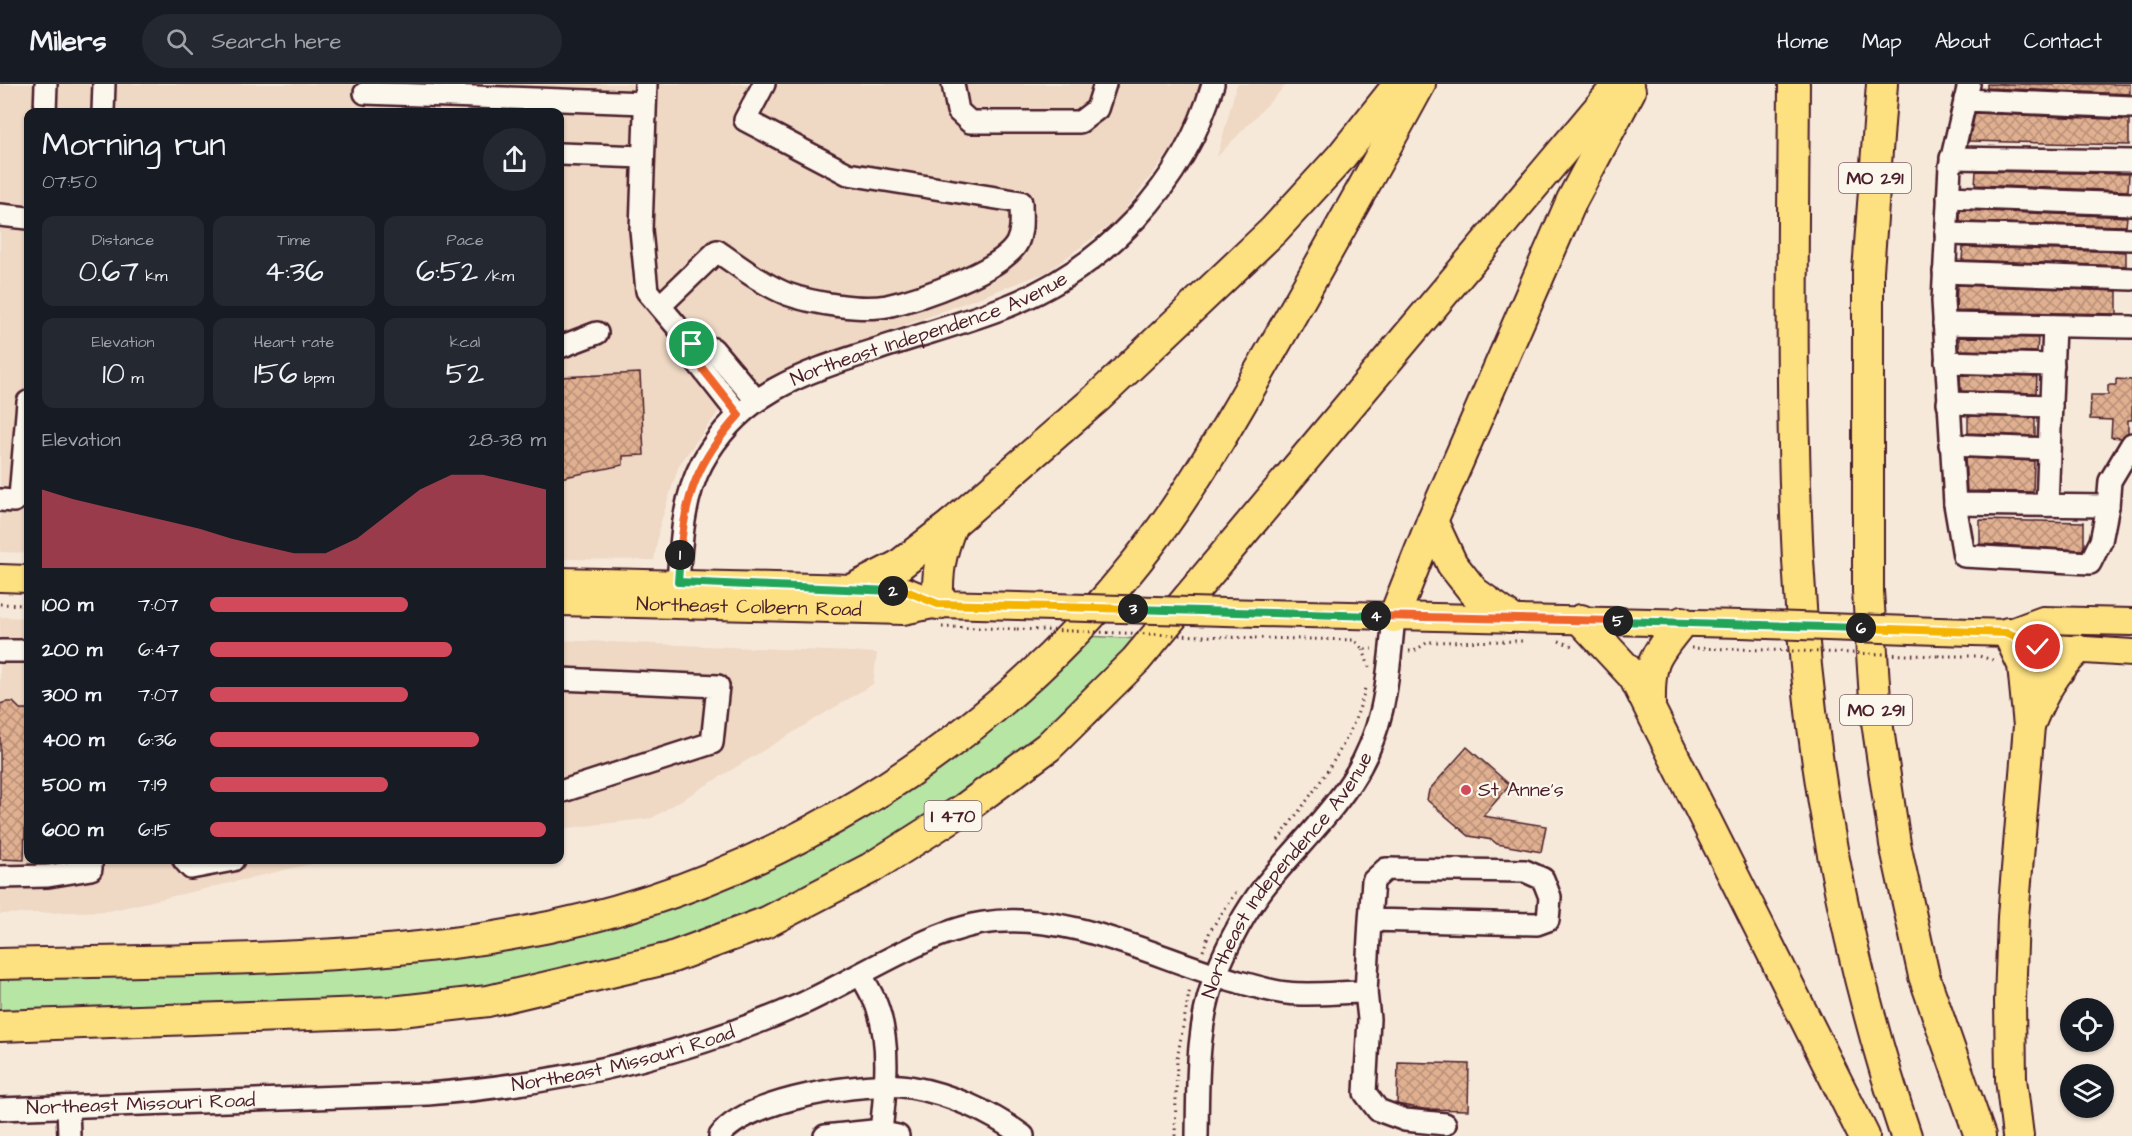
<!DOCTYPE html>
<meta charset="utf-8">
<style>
:root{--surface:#171b24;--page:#242831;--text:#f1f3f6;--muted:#9ea1a6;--line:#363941;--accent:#d1495b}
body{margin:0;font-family:"Architects Daughter",sans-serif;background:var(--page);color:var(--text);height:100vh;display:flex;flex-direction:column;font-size:22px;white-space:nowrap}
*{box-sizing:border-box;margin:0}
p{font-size:20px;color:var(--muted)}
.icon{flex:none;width:33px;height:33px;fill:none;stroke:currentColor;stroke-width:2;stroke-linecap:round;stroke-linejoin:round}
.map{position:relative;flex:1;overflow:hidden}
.drawer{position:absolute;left:24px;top:24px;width:540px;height:756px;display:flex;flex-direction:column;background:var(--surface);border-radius:12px;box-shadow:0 2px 4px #0004}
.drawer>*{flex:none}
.fabs{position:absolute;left:2060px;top:914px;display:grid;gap:12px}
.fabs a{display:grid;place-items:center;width:54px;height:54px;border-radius:50%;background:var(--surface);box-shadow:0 2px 4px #0004;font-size:30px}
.pin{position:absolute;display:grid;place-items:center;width:51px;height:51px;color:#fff;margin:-26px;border:3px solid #fff;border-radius:50%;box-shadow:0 2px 6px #0007}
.km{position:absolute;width:30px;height:30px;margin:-15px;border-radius:50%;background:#222;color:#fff;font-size:16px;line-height:30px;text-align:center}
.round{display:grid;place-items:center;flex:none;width:63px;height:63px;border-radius:32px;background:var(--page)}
.headline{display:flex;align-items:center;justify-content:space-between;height:102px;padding:0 18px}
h1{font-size:33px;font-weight:600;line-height:45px}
.metrics{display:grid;grid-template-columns:repeat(3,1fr);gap:9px;height:102px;padding:6px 18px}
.metrics div{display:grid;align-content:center;border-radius:12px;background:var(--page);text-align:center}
.metrics b{font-size:30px;font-weight:600}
.metrics small{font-size:16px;font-weight:400}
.metrics p{font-size:16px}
.chart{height:168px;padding:12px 18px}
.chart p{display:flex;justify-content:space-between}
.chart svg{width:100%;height:108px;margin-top:6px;fill:var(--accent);opacity:.7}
ul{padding:0 18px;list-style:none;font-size:20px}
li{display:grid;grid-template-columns:96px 72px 1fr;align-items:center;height:45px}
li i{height:15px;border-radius:8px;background:var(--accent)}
header{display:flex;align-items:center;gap:36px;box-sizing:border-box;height:84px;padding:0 30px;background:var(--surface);border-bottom:2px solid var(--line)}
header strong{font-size:28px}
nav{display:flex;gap:33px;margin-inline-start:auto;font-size:21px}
.search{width:420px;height:54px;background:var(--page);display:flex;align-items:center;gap:15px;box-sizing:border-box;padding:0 21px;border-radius:33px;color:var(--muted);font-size:22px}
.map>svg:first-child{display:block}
.built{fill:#efd8c4}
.green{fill:#b6e5a4;stroke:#808268;stroke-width:1.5}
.building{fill:url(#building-cross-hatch);stroke:#4a1f2b;stroke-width:1.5}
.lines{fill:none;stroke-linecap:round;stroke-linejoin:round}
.minor-casing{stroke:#4a1f2b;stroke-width:26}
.major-casing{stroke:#4a1f2b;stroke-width:30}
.highway-casing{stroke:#4a1f2b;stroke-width:34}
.path{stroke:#4a1f2b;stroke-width:3;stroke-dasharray:1.5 4.5;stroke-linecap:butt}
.minor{stroke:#fbf7ec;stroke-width:21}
.major{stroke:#fde080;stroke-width:26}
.highway{stroke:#fde080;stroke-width:30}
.major-bridge-casing{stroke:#4a1f2b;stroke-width:30;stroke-linecap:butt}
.path-bridge{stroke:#4a1f2b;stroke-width:3;stroke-dasharray:1.5 4.5;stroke-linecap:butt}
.major-bridge{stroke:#fde080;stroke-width:26}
.split-1-casing{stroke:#fff;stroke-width:12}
.split-2-casing{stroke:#fff;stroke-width:12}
.split-3-casing{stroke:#fff;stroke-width:12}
.split-4-casing{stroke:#fff;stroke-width:12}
.split-5-casing{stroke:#fff;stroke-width:12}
.split-6-casing{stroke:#fff;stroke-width:12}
.split-7-casing{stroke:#fff;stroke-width:12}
.split-1{stroke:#f0652b;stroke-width:8}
.split-2{stroke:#22a559;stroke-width:8}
.split-3{stroke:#f5b400;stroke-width:8}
.split-4{stroke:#22a559;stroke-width:8}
.split-5{stroke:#f0652b;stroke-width:8}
.split-6{stroke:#22a559;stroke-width:8}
.split-7{stroke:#f5b400;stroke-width:8}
.poi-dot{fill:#d1495b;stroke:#fbf7ec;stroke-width:2}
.labels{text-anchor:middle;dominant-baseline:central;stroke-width:4.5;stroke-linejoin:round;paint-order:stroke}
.shield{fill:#fbf7ec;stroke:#7f6065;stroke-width:1.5}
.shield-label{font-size:18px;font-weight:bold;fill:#4a1f2b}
.street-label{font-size:20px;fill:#4a1f2b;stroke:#fbf7ec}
.poi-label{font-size:20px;fill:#4a1f2b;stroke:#fbf7ec;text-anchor:start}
</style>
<header>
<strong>Milers</strong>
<div class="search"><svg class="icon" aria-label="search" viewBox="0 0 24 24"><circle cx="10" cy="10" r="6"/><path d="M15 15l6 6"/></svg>Search here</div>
<nav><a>Home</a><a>Map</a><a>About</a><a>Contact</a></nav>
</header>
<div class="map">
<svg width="2132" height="1052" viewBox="0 0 2132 1052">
<defs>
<pattern id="building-cross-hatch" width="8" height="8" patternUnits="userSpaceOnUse" patternTransform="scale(1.5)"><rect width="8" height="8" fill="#e0b091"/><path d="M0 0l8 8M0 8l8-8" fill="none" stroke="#b88f77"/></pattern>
</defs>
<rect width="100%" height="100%" fill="#f6e9da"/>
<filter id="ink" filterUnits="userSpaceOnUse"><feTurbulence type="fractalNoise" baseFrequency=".0167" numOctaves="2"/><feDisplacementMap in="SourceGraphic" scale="12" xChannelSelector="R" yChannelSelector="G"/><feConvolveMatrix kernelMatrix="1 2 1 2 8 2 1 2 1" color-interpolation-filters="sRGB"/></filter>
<g filter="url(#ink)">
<!-- built -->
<g class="built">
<polygon points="0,0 1202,0 1192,38 1118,135 1047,188 792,284 718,328 679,381 659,444 654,476 560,475 560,28 28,28 28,469 0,468"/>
<polygon points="1237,0 1287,0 1217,73"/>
<polygon points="0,533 28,534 28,776 328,776 109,827 0,830"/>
<polygon points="560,556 877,569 873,600 652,734 560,745"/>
</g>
<!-- green -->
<polygon class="green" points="1086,552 1141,555 1018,671 881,768 726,845 515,903 394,918 0,932 0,890 347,880 779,777"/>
<!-- building -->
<g class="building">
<polygon points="1987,0 2130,0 2130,10 1987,4"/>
<polygon points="1975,29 2129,36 2129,61 1969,57"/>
<polygon points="1976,87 2129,90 2128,107 1975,101"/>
<polygon points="1960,126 2127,133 2126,142 1960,138"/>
<polygon points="1963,163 2126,168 2126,182 1962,176"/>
<polygon points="1957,201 2117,207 2117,230 1956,227"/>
<polygon points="1959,253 2038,254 2037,268 1959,266"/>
<polygon points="640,289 644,371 623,372 623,381 560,394 560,293"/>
<polygon points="1960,291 2037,293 2036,309 1961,307"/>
<polygon points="2116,295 2132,296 2132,336 2128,336 2128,348 2121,354 2111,353 2112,336 2090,335 2091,311 2108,311 2108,301 2116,301"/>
<polygon points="1968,332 2035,334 2035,352 1968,349"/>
<polygon points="1965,374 2034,377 2033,408 1967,407"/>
<polygon points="1980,436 2084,438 2084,463 2082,466 1980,460"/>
<polygon points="6,618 13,618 20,625 28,625 28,718 26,717 24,776 0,775 0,620"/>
<polygon points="1467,663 1510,701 1483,732 1546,742 1541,768 1497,760 1492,756 1469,752 1427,716 1429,706"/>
<polygon points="1398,978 1469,980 1468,1026 1423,1025 1397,1020"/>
</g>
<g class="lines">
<!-- minor casing -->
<g class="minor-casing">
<g id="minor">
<polyline points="646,0 641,146 647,207 692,260 694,274 739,331"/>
<polyline points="953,0 958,27 970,38 1080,38 1097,25 1105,0"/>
<polyline points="1969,0 1950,82 1943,217 1955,420 2108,422 2110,397 2132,360"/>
<polyline points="365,9 645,19"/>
<polyline points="1965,16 2132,23"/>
<polyline points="45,28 46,0"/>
<polyline points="103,28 104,0"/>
<polyline points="560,70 643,73"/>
<polyline points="1951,74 2132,77"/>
<polyline points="1948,113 2132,120"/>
<polyline points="0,131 28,134"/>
<polyline points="1946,150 2132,155"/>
<polyline points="1944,188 2132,195"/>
<path d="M660,222L717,167C739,182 762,200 787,210C812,219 861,227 887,222C918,215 1002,187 1017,159C1023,146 1021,132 1021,118L848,90L745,36L764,0"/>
<polyline points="1944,240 2132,243"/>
<polyline points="692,260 713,265 756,316"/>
<polyline points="560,263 597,249"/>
<polyline points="1946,278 2053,281"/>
<polyline points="1948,319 2051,322"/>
<polyline points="1950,361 2049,365"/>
<polyline points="0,416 14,417 20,413 28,318"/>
<polyline points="1955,420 1964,472 2090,479 2101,457 2108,422"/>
<polyline points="2047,421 2054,242"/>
<path id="s1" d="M678,498C681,459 683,414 702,379C741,308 803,289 875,266C919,251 965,239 1008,222C1104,184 1184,101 1213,0"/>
<polyline points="0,567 28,567"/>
<polyline points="560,595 718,602 712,659 560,708"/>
<polyline points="184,776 191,784 233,776"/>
<polyline points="0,793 48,792 91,785 91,776"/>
<path d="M861,891C867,902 874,913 878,925C891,964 885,1008 881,1048"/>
<polyline points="1366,908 1370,836 1373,797 1386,785 1525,787 1543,795 1550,813 1548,836 1537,840 1370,836"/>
<polyline points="68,1023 69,1052"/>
<path id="s2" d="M0,1025L428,1010C559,1000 684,973 804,919C858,894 927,848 983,839C1068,825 1159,876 1239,898C1255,902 1272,908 1287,909C1313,912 1340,908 1366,908L1369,935L1365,1009L1378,1026L1405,1036L1445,1040"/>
<path d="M720,1052C745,1015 868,996 910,1003C950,1010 991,1028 1023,1052"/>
<polyline points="825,1052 873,1047 898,1052"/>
<path id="s3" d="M1197,1052C1198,998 1196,942 1216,890C1228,860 1244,829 1264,803C1292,768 1326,736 1351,698C1386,646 1388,592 1394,533"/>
</g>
</g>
<!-- major casing -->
<g class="major-casing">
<g id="major">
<polyline points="0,494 28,495"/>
<polyline points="560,497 855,504 906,507 938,520"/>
<path id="s4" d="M560,518L903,527L938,520L1018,522"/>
<polyline points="1259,529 1741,540"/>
<polyline points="1938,547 2008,549 2043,536 2132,538"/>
<polyline points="2008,549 2038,563 2132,569"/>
</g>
</g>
<!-- highway casing -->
<g class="highway-casing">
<g id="highway">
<path d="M1794,0C1793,159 1790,317 1798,476C1808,670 1844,868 1906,1052"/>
<polyline points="1882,0 1868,187 1868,507 1876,631 1895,760 1924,892 1980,1052"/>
<polyline points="1432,437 1452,480 1474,508 1509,533"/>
<polyline points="855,504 898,482 952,440 1097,314 1274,146 1340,74 1399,0"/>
<path d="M938,520C937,487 940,470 952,440"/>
<polyline points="1394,533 1432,437 1572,116 1630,7"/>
<polyline points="1581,536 1634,593 1864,1052"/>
<polyline points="2008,549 2023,581 2029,642 2013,833 2010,917 2011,995 2018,1052"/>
<path d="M1650,621C1649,575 1655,572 1682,538"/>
<path d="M2030,639C2042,610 2054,588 2077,566"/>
<path d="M0,880C170,875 350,879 518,849C758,807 986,668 1137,477C1191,409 1235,330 1278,255C1326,170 1374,85 1420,0"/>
<polyline points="0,942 392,928 488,917 670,874 767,838 871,784 964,725 1048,663 1136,576 1619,0"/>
</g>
</g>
<!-- path -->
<g class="path">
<polyline points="0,520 28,521"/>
<polyline points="942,543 1017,545"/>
<polyline points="1255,554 1354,556 1363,565 1372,565"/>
<polyline points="1559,557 1575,563"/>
<polyline points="1691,564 1738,565"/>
<polyline points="1363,565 1369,583"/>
<polyline points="1409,567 1414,567 1428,558 1525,557"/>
<polyline points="1938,572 1979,572 1996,577"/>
<path d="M1278,756C1311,710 1353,660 1365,604"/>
<polyline points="1203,867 1210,847 1238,805"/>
<polyline points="1175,1052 1177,975 1190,904"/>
</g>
<!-- minor -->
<use href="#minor" class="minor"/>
<!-- major -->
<use href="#major" class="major"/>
<!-- highway -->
<use href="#highway" class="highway"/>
<!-- major-bridge casing -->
<g class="major-bridge-casing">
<g id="major-bridge">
<polyline points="1018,522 1259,529"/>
<polyline points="1741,540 1938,547"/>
</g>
</g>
<!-- path-bridge -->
<g class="path-bridge">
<polyline points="1017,545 1255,554"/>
<polyline points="1738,565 1938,572"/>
</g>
<!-- major-bridge -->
<use href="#major-bridge" class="major-bridge"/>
</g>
</g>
<g class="lines" filter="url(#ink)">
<!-- split-1 casing -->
<g class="split-1-casing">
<path id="split-1" d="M680,471C685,411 698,376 739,331L694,274L692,260"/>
</g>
<!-- split-2 casing -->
<g class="split-2-casing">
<polyline id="split-2" points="680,471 678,498 893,507"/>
</g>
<!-- split-3 casing -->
<g class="split-3-casing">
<polyline id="split-3" points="893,507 906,507 938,520 1133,525"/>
</g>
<!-- split-4 casing -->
<g class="split-4-casing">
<polyline id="split-4" points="1133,525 1376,532"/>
</g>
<!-- split-5 casing -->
<g class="split-5-casing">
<polyline id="split-5" points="1376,532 1618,537"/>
</g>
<!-- split-6 casing -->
<g class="split-6-casing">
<polyline id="split-6" points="1618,537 1861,544"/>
</g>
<!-- split-7 casing -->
<g class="split-7-casing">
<polyline id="split-7" points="1861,544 2008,549 2038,563"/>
</g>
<!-- split-1 -->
<use href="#split-1" class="split-1"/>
<!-- split-2 -->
<use href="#split-2" class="split-2"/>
<!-- split-3 -->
<use href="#split-3" class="split-3"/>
<!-- split-4 -->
<use href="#split-4" class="split-4"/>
<!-- split-5 -->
<use href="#split-5" class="split-5"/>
<!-- split-6 -->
<use href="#split-6" class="split-6"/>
<!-- split-7 -->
<use href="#split-7" class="split-7"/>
</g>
<!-- markers -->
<circle class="poi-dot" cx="1466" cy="706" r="6"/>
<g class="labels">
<!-- shield labels -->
<g class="shield">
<rect x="1839" y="79" width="72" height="30" rx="4.5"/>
<rect x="1840" y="611" width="72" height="30" rx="4.5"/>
<rect x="924.5" y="717" width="57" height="30" rx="4.5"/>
</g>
<g class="shield-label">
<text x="1875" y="94">MO 291</text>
<text x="1876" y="626">MO 291</text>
<text x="953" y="732">I 470</text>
</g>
<!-- street labels -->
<g class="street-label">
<text stroke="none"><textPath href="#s1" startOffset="393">Northeast Independence Avenue</textPath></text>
<text stroke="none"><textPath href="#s4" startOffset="189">Northeast Colbern Road</textPath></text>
<text stroke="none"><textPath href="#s3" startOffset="286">Northeast Independence Avenue</textPath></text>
<text stroke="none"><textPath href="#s2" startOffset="627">Northeast Missouri Road</textPath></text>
<text stroke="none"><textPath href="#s2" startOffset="141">Northeast Missouri Road</textPath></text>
</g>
<!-- poi labels -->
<g class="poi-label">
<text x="1478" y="706">St Anne's</text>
</g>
</g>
</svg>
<div class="fabs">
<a><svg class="icon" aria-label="locate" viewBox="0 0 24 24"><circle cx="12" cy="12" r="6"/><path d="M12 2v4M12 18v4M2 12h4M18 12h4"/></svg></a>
<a><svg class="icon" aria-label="layers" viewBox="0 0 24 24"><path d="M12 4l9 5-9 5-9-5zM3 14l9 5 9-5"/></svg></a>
</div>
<div class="pin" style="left:692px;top:260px;background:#1e9e55"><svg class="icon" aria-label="arrive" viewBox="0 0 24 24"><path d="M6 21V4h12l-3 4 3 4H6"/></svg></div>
<div class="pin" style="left:2038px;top:563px;background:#d93025"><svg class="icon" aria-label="check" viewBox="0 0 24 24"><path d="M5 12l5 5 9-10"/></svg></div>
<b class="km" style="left:680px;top:471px">1</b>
<b class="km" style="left:893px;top:507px">2</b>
<b class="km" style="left:1133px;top:525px">3</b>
<b class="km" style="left:1376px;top:532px">4</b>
<b class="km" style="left:1618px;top:537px">5</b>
<b class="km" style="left:1861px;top:544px">6</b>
<section class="drawer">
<div class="headline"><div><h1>Morning run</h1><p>07:50</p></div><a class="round"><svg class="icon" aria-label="share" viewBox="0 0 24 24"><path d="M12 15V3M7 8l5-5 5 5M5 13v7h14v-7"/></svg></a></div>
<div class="metrics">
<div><p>Distance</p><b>0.67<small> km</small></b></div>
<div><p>Time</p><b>4:36</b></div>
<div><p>Pace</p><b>6:52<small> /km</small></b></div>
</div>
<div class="metrics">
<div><p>Elevation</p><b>10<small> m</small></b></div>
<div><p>Heart rate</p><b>156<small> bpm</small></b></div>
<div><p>kcal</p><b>52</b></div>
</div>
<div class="chart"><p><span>Elevation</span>28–38 m</p>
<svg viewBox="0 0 160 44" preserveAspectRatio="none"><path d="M0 44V12L10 16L20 19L30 22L40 25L50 28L60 32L70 35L80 38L90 38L100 32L110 22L120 12L130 6L140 6L150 9L160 12V44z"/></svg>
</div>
<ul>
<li><b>100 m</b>7:07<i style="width:59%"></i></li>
<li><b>200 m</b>6:47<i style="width:72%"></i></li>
<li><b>300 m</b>7:07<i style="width:59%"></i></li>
<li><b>400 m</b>6:36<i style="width:80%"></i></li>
<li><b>500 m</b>7:19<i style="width:53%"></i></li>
<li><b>600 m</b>6:15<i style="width:100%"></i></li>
</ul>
</section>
</div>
